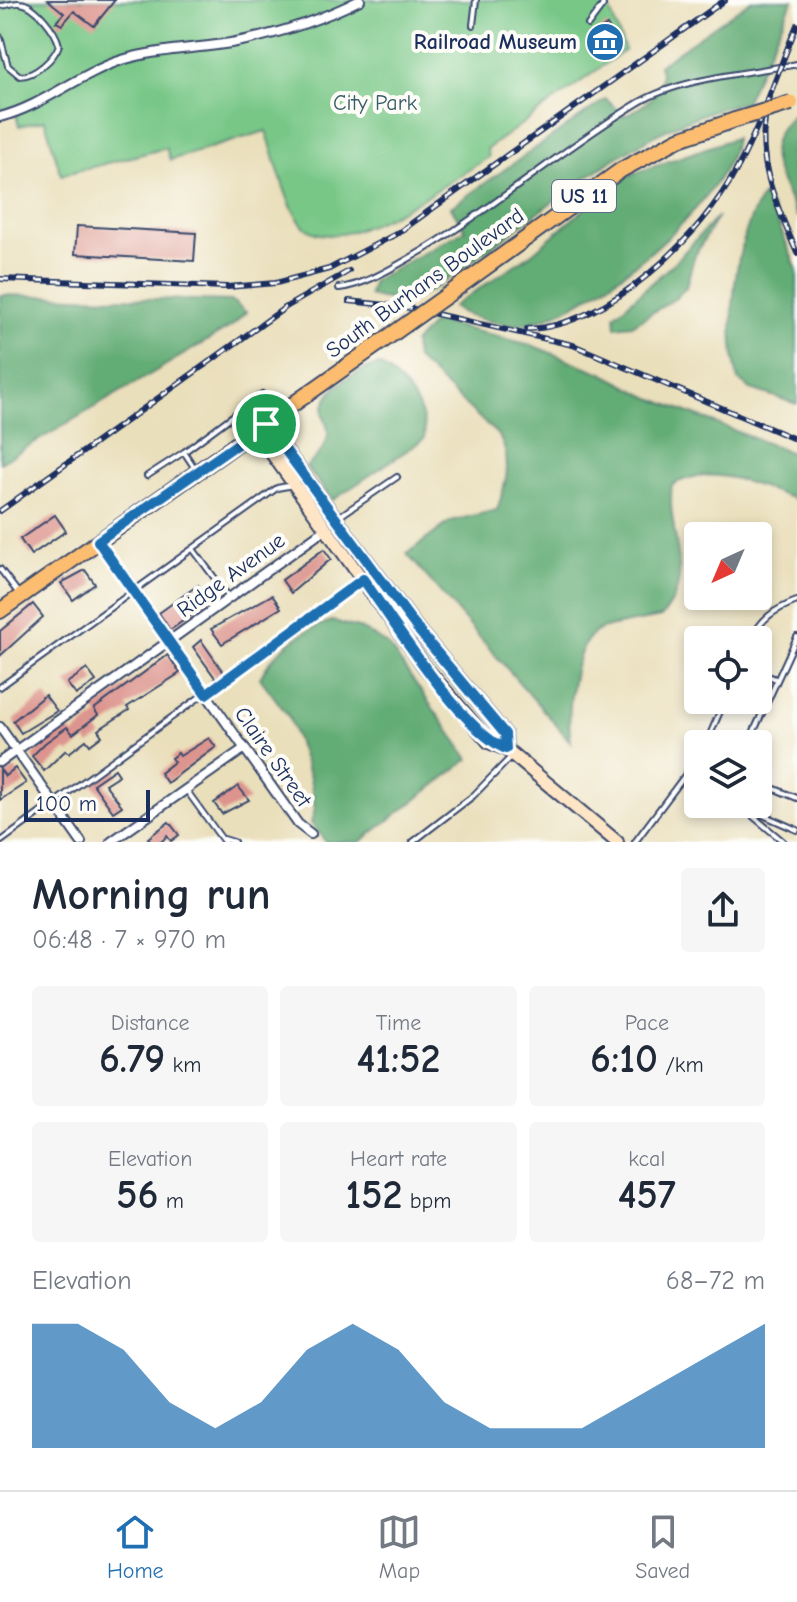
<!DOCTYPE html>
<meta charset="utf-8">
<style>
:root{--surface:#fff;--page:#f6f6f7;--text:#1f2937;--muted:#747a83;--line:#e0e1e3;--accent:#1f6fb2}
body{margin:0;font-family:"Comic Neue",sans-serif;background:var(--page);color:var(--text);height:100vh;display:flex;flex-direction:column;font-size:30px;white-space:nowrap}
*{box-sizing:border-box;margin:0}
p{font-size:26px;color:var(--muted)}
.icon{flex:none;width:44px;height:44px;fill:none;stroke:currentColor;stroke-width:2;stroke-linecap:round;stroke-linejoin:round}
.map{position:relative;height:842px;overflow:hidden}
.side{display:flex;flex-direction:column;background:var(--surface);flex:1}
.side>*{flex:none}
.needle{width:52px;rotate:224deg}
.buttons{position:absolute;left:684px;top:522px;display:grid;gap:16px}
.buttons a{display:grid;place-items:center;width:88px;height:88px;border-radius:8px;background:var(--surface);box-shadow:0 4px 12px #0003;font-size:40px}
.scale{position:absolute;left:24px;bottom:20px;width:126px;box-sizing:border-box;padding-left:8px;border:4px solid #1b2f5e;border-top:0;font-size:22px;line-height:28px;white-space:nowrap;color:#1b2f5e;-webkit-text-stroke:6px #fdfcf7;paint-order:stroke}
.pin{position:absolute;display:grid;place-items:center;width:68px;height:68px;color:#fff;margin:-34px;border:4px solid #fff;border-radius:50%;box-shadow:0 2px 8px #0007}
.round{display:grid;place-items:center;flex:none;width:84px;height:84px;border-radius:8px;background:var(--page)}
.head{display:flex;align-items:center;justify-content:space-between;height:136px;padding:0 32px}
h1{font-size:44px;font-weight:800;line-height:60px}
.stats{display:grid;grid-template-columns:repeat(3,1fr);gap:12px;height:136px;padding:8px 32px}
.stats div{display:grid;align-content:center;border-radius:8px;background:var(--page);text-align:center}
.stats b{font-size:40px;font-weight:800}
.stats small{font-size:22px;font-weight:400}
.stats p{font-size:22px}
.chart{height:224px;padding:16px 32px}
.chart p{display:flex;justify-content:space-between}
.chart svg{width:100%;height:144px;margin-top:8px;fill:var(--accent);opacity:.7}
.tab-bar{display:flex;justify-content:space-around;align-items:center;height:112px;border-top:2px solid var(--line);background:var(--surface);font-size:22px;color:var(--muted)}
.tab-bar a{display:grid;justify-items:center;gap:4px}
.tab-bar .on{color:var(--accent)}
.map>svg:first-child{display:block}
.green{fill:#78c787;stroke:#4a7b72;stroke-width:2}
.forest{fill:#62ac74;stroke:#3e6e69;stroke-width:2}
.building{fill:#dd948e}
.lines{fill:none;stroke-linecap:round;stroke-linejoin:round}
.lane-casing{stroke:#3a496c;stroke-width:8}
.street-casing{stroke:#3a496c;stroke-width:12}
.secondary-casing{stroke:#3a496c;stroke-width:16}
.primary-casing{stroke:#3a496c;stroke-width:18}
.lane{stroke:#fff;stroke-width:4}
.street{stroke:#fff;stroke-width:8}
.secondary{stroke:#fee5c5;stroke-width:12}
.primary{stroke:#fcbd6f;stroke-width:14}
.rail-casing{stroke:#1b2f5e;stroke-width:6}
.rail{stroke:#fdfcf7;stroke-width:3;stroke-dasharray:9;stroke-linecap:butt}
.primary-bridge-casing{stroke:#3a496c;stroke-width:18;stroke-linecap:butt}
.primary-bridge{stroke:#fcbd6f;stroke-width:14}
.route-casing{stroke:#fff;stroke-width:16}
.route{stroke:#1f6fb2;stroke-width:10}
.labels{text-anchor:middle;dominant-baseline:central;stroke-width:8;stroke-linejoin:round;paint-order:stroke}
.shield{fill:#fdfcf7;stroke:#5f6c8c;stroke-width:2}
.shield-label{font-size:20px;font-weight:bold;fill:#1b2f5e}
.poi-label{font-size:22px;font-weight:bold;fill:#1b2f5e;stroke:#fdfcf7;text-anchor:end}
.park-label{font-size:22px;fill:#375d6a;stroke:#fdfcf7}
.street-label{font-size:22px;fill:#1b2f5e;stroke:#fdfcf7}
</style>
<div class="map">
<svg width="797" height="842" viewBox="0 0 797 842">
<rect width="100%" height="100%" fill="#fdfcf7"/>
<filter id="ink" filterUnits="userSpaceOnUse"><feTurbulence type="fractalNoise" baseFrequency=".0125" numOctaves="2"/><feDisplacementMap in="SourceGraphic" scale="16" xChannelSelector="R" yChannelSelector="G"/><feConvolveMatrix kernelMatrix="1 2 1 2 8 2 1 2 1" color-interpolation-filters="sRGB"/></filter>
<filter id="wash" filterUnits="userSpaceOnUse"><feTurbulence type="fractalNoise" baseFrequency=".006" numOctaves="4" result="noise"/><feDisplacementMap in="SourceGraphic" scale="32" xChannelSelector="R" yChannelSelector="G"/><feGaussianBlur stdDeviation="1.8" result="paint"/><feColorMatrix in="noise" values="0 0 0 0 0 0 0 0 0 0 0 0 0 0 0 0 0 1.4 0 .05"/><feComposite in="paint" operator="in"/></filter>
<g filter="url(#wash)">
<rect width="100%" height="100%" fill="#eadfbb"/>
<!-- green -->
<path class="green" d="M0,0H606L625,50L487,149L489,157C454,178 343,259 306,228C287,213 275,155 266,131L170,160L166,148L61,175L45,120L19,126L14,108L0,111Z"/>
<!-- forest -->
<g class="forest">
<path d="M752,0H793L745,102C646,123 564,195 483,253C465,266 447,282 428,292C412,301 385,301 369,295L373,281L465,230L451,207L606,99L624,116C644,107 668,91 659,65Z"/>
<path d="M797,111V137L792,146L791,161L797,188V217C779,174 754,147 797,111Z"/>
<path d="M735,138C729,203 586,316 522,324C503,327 467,317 452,307L531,254L621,178Z"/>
<path d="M763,195L772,208L797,270V404L751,389L738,380C726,328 733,241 763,195Z"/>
<polygon points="718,216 694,257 686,287 676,298 632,325 616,327 615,315 674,263"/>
<polygon points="0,295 232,301 246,312 232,326 0,463"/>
<path d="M435,321L531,345L604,374L646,396L797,455V500C755,486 714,462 672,485C665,533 699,575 661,617C643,621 615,624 599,630C572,642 566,716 571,742L407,554L451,521L497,510C506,484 513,461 499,436L416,359L414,343Z"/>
<path d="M380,365C403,381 429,410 424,439L333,500L306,467C317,457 329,446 328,430C327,423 323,418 323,411C326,387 359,368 380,365Z"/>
<path d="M332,621L362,629L388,645L469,759L360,842H326L311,823L315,809L310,778L289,717L260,678C273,651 303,629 332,621Z"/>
</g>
<g id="blocks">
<!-- building -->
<g class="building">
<polygon points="48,0 115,0 94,26 74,11 62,25 56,22 64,13"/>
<polygon points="607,25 621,47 607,55 603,49 598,52 589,37"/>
<polygon points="77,226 196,233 194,261 75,254"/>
<polygon points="55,515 66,531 31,555 20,539"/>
<polygon points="324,549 331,559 291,593 282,580"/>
<polygon points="85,570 95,584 73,600 61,583"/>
<polygon points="198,585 211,601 170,630 159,613"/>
<polygon points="272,595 281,608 222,644 211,629"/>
<polygon points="33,604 43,617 0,656 0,631"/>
<polygon points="201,640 224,673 216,679 193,647"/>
<polygon points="168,655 180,673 127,707 129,710 98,730 102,736 90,745 86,740 69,753 66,750 44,771 32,756 45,743 67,727 73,734 98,715 94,709"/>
<polygon points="87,669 96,681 76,695 67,683"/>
<polygon points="45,695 57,711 21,733 13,721"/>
<polygon points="209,738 216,747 167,783 160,773 174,762 171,758 178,753 180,756"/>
<polygon points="15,768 26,783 0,800 0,769 5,776"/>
<polygon points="115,769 119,775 105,784 122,806 113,812 93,784"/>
<polygon points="238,786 249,800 222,814 214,803"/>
<polygon points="169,822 179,835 171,841 167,836 161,842 152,842 148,838"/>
</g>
</g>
</g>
<g filter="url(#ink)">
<use href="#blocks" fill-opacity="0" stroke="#3a496c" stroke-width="2"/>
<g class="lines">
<!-- lane casing -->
<g class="lane-casing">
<g id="lane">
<path d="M0,6C7,6 13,2 20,3C35,4 56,31 59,45C54,59 35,76 20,76L8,66L0,37"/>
<polyline points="473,25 476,0"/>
<polyline points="588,25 603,5 601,0"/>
<path d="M339,288C367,285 397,265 422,251C497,206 563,148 638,103C680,78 749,73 797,64"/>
<polyline points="184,452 262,394"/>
<polyline points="147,476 184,452 196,470"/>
<polyline points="337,518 397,477"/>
<polyline points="193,549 228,596"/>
<polyline points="0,569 19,594"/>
<path d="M751,640C761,618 775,609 797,601"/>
<polyline points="758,672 776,679"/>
<polyline points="0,687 277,488 293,485"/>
<polyline points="706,744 725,700"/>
<polyline points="748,744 797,637"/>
<polyline points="684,781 698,787"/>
<polyline points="758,782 797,798"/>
<polyline points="187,791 224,842"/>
<polyline points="738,804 797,830"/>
<polyline points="743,808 784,842"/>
<polyline points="224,839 234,842"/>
<polyline points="0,842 361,580"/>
<polyline points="413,842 473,796 511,757"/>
<polyline points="635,842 698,758"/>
</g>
</g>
<!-- street casing -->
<g class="street-casing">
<g id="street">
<path d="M0,117C45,105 78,74 122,60C159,49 194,49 231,43C275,35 320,20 360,0"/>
<polyline points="98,541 298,824 311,834"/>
<polyline points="0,727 81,842"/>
<polyline points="0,762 327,528"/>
<polyline points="111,842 245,748"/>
</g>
</g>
<!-- secondary casing -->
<g class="secondary-casing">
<g id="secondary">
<polyline points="266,424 419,631 505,734 506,749"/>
<polyline points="256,431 425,667 489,742 506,749 617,842"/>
</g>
</g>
<!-- primary casing -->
<g class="primary-casing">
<g id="primary">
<polyline points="446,296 621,170 679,139 735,120"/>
<polyline points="0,611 394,333"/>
</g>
</g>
<!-- lane -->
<use href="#lane" class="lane"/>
<!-- street -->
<use href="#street" class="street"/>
<!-- secondary -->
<use href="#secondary" class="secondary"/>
<!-- primary -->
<use href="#primary" class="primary"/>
<!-- rail casing -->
<g class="rail-casing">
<g id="rail">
<path d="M765,119C757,167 779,210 797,253"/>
<polyline points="0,279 227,287 276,283 329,269 398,233 725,0"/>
<polyline points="349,301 405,307 573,345 797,440"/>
<path d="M527,329C609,327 702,236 738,167C762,122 777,72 797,25"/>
<polyline points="0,511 286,307 349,271"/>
</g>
</g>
<!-- rail -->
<use href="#rail" class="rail"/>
<!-- primary-bridge casing -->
<g class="primary-bridge-casing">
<g id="primary-bridge">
<polyline points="735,120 791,103"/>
<polyline points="394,333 446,296"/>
</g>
</g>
<!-- primary-bridge -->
<use href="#primary-bridge" class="primary-bridge"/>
</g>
</g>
<g class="lines" filter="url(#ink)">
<!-- route casing -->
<g class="route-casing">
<path id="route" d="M266,424L419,631L505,734L506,749C462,731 393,621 363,579L206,694L98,541Z"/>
</g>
<!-- route -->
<use href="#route" class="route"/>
</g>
<!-- icons -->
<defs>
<g id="museum-disc" transform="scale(2)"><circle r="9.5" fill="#1f6fb2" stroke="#fdfcf7"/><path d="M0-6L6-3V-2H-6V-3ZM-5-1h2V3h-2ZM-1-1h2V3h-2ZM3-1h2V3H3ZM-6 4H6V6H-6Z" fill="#fff"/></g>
</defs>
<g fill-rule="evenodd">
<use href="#museum-disc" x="605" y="42"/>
</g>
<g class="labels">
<!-- shield labels -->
<rect class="shield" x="552" y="180" width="64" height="32" rx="6"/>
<g class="shield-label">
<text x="584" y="196">US 11</text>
</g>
<!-- poi labels -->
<g class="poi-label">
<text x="577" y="42">Railroad Museum</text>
</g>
<!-- park labels -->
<g class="park-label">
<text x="375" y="103">City Park</text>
</g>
<!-- street labels -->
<g class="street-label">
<text transform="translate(425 283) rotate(-36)">South Burhans Boulevard</text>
<text transform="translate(231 575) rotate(-36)">Ridge Avenue</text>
<text transform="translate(273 757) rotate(55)">Claire Street</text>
</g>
</g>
</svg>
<div class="buttons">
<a><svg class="needle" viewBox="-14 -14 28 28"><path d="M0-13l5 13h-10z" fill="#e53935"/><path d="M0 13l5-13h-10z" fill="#747a83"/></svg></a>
<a><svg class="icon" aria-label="locate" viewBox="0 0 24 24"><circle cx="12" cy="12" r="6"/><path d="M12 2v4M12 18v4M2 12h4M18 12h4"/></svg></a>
<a><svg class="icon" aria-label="layers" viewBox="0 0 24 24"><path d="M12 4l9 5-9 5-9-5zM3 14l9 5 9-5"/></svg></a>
</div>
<div class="scale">100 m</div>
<div class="pin" style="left:266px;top:424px;background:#1e9e55"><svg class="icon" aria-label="arrive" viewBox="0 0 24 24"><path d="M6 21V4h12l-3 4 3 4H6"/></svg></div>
</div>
<section class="side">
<div class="head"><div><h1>Morning run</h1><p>06:48 · 7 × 970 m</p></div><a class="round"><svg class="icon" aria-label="share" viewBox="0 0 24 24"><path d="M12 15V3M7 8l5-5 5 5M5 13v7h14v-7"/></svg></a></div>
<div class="stats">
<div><p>Distance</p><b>6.79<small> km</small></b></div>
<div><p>Time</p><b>41:52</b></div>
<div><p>Pace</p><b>6:10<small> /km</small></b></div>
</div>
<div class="stats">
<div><p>Elevation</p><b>56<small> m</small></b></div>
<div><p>Heart rate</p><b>152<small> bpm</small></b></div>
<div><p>kcal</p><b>457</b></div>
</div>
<div class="chart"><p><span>Elevation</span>68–72 m</p>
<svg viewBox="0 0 160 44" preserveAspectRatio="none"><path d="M0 44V6L10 6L20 14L30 30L40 38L50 30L60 14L70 6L80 14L90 30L100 38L110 38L120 38L130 30L140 22L150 14L160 6V44z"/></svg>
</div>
</section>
<nav class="tab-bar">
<a class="on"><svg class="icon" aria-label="home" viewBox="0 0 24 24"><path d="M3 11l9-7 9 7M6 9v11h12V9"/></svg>Home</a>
<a><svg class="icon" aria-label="map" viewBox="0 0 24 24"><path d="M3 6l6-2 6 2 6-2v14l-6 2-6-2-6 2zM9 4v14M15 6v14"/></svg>Map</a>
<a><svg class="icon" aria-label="saved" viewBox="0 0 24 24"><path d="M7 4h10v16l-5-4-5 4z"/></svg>Saved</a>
</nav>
